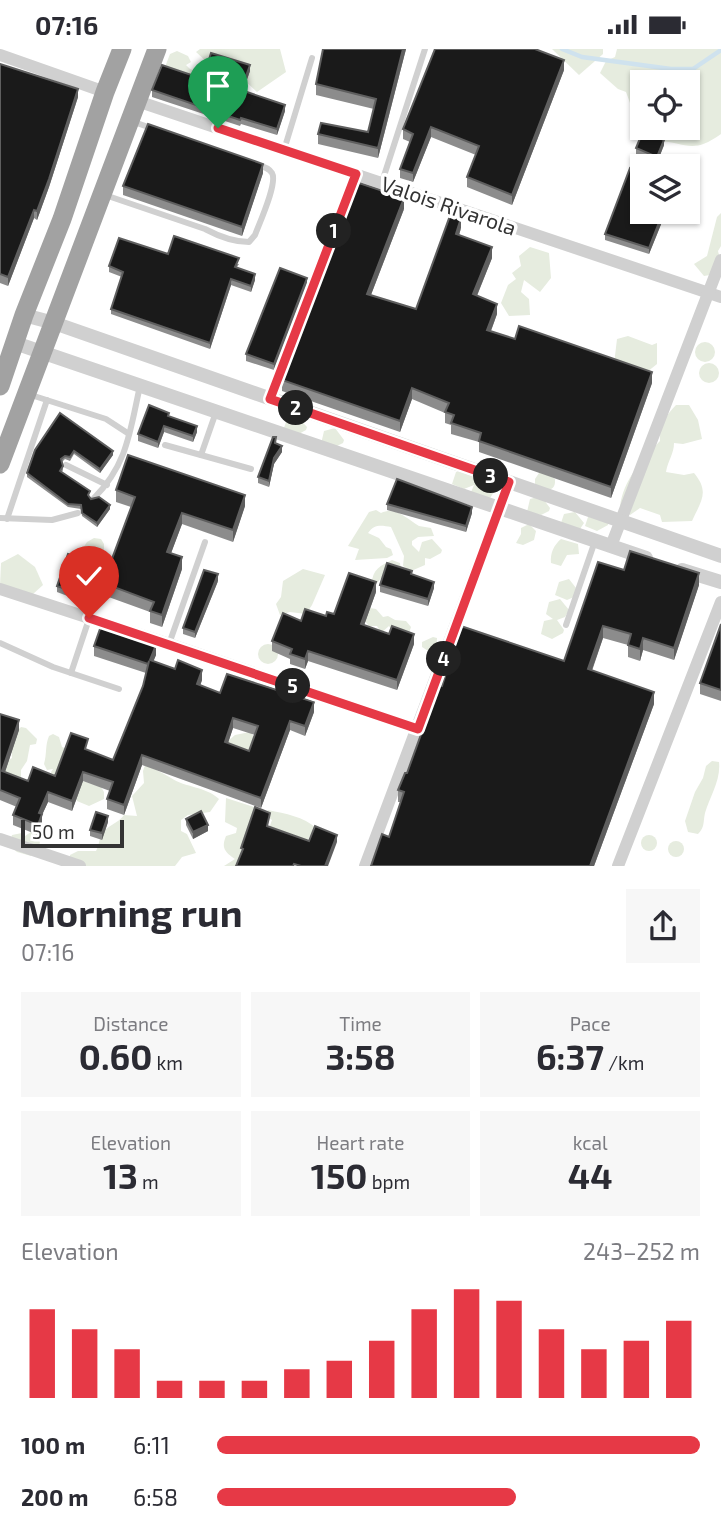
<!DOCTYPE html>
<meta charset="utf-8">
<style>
:root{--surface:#fff;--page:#f7f7f7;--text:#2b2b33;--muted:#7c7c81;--accent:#e63946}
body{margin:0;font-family:"Exo 2",sans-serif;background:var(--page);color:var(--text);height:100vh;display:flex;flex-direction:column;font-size:26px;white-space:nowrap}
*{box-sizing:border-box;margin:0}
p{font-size:23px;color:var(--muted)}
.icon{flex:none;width:38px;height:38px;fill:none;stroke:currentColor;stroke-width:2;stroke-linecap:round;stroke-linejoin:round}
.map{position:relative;height:817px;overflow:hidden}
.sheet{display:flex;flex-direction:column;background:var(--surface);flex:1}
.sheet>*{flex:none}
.controls{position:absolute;left:630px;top:21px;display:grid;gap:14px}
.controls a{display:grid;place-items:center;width:70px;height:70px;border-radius:0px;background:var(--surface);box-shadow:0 2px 5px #0004;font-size:35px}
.scale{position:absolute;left:21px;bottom:18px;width:103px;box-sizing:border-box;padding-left:7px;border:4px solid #333;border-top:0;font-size:19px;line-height:24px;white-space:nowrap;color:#333;-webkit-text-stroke:5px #fff;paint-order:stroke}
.pin{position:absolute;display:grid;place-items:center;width:60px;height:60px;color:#fff;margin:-72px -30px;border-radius:50% 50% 50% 0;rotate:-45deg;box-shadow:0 0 7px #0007}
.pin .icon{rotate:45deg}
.km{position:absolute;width:35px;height:35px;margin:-18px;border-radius:50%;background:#222;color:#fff;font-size:19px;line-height:35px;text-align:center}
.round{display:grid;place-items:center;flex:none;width:74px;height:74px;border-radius:0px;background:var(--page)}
.summary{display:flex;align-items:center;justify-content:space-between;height:119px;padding:0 21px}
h1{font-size:38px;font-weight:700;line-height:52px}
.stats{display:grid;grid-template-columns:repeat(3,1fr);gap:10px;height:119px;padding:7px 21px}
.stats div{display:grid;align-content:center;border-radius:0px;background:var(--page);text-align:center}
.stats b{font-size:35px;font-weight:700}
.stats small{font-size:19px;font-weight:400}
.stats p{font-size:19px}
.chart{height:196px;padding:14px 21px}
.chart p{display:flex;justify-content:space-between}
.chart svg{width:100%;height:126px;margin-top:7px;stroke:var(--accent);stroke-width:6}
ul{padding:0 21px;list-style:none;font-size:23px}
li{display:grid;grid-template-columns:112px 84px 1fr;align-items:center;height:52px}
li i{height:18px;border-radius:9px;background:var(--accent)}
.status{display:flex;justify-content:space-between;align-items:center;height:49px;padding:0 35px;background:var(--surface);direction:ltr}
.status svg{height:19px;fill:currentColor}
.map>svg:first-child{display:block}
.green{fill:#e6ecdf}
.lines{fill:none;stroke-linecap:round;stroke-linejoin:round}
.stream{stroke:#cfe2ee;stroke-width:4.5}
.service{stroke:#d0d0d0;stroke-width:6}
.minor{stroke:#d0d0d0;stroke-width:12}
.tertiary{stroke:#d0d0d0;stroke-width:14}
.trunk{stroke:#a2a2a2;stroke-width:19}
.wall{fill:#8c8c8c;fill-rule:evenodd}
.shaded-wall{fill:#5f5f5f}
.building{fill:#1a1a1a;stroke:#5f5f5f;stroke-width:2;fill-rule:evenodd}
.route-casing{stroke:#fff;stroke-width:14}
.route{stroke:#e63946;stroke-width:9}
.labels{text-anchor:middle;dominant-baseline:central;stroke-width:7;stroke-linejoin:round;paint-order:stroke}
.street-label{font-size:21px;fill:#333;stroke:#fff}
</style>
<div class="status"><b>07:16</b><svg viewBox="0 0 49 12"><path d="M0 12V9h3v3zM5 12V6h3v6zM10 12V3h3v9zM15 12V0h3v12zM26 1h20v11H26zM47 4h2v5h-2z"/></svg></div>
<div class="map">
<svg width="721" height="817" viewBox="0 0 721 817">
<rect width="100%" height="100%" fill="#fff"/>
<!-- green -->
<g class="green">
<polygon points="200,0 280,0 286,23 257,43 235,23 209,15 196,3"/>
<polygon points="552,0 603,0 603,5 579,26"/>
<path d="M617,0H721V85C690,107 687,92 654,92V79H688V33H642V77L639,76L637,64L633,62L626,43L618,40L600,24L606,12L615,8Z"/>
<polygon points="177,2 188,7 191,13 186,16 190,20 204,25 199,34 165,18 170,5"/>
<polygon points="721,164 721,197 718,202 720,210 710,226 704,227 694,215 707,207 717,168"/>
<polygon points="530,198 549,204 551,229 540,243 524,231 521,243 529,250 530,266 509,267 501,254 508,236 516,230 512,224 521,217 519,207"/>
<polygon points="628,287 652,296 657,294 657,315 642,327 614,315 617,290"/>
<circle cx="705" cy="303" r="10"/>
<circle cx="709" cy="324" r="10"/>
<path d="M676,356H689L698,371L702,390L683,395L674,394C674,405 668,411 666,423L684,426L694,424C710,443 701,452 692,472L662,473L660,466L640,459L630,466L620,458C623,431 642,411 660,392C659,376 665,368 676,356Z"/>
<polygon points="297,367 307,378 306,381 297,386 283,382 287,370"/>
<polygon points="335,379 344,391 343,394 335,398 321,395 324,382"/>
<polygon points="466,420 471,424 475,434 485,432 494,443 490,449 471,443 474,436 464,440 452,435 456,423"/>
<path d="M539,424H546L555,430C556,444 546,441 535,439V430Z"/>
<polygon points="541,447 550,459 549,462 541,466 527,463 530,450"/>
<path d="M376,461L381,464C396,457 407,470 419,477C423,478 427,478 431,479L434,487L418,488L412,492V496L419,503L422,493L432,490L442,501L441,504L430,510L425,509V516L411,522L403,517L404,507L391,478C381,476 374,475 368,484L379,489L386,498L391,500L393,506L387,509L355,511L359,500L348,497L369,463Z"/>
<polygon points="575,463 584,474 580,480 561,474 564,465"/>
<polygon points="589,465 608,474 608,476 597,482 585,477"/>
<polygon points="529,475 536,482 534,491 523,496 516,494 521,485 521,479"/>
<polygon points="94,489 101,490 104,495 104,511 94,515 78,507 87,493"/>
<path d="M561,490L578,495L579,505L567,506L561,517L551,514C550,504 554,496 561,490Z"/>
<polygon points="18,505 35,518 43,536 33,545 0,536 1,514"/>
<path d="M392,511L400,514L401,520L383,527L377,534H372C372,521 381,516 392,511Z"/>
<polygon points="303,520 325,526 312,556 306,565 290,563 280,566 276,555 281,548 283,532"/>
<polygon points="569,530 576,539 574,548 567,551 555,546 559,533"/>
<polygon points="560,550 569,561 565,568 557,571 564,581 563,584 552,590 541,585 544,572 553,570 546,565 549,553"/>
<polygon points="370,559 376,560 383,568 388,567 395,571 406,572 411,578 409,584 392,581 389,577 381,584 377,577 369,577 364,571"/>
<polygon points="433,588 437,589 436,604 433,605 422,598 422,593"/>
<circle cx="268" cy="605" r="10"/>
<polygon points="21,678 26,679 37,690 36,695 30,696 27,712 21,721 21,730 15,730 3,722 6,713 12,709 11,691 17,687 17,682"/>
<polygon points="250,683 255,689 253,703 228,704 228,692 235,686"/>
<path d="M53,685L59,688L62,698L67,700L56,727H52L51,723L53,720L47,721L44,715C47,705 45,696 49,687Z"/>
<path d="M712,712L719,713C721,731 710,747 705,764C703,773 705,778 698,785L688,783L685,772L695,743L703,729L706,717Z"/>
<path d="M145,716C155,720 163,724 171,729C186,739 205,737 219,750L210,763L188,766L181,771V782L187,785L196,804L182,808L175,817H68L70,806L78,802H96C99,797 99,790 102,785C107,776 118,775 124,766L137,767L132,747L144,734L143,722Z"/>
<polygon points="83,732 101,738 104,743 104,750 89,757 77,752 71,741"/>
<path d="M226,749L254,758L248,785L240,798L245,811L239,817H224L235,810C225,803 221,799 226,787L236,784L237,779L225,773Z"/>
<path d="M268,761C286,765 303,767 317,780L309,788L307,796L268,782L272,771L264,765Z"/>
<polygon points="31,783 36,784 40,794 31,807 17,803 9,796 12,786 22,784 25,787"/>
<circle cx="649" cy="794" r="8"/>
<circle cx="676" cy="800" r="8"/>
</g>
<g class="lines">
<!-- stream -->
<polyline class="stream" points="562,0 582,8 671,20 693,20 721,1"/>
<!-- service -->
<g class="service">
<polyline points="131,72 154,80"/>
<polyline points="284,101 312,9"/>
<polyline points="382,133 425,0"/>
<path d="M105,146L205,180C220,188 233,193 249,193L255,186C259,175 278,134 272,124C269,119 262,117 257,116"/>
<polyline points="31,346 106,370 129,385"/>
<polyline points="270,348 356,125"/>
<polyline points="165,396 251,420"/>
<polyline points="201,406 216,363"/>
<polyline points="66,416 107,436"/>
<path d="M94,449C128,415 130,381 140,337"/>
<polyline points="0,469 52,471 78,464"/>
<polyline points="7,470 47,351"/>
<polyline points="566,576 595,492"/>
<polyline points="0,594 53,618 119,640"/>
<polyline points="169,595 205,493"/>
<polyline points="71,624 89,570"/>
</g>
<!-- minor -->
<g class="minor">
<polyline points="0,6 105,43"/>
<polyline points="137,52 721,248"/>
<polyline points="611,497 721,211"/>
<polyline points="0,540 169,595 418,680"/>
<polyline points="0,790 80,817"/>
<polyline points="365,817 509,433"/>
<polyline points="618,817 721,553"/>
</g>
<!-- tertiary -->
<g class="tertiary">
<polyline points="24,266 54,274 721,507"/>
<polyline points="15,294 646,509"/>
<polyline points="682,521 721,533"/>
</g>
<!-- trunk -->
<g class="trunk">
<polyline points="0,337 24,266 62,170 105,43 122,0"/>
<polyline points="0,415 157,0"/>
</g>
</g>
<!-- wall -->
<g class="wall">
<polygon points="323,0 406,0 378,109 318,95 318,85 368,83 374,60 316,46 316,35"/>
<polygon points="0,15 78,48 49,138 37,171 34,169 8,237 0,234"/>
<polygon points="564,21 512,156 467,138 467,128 476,106 431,88 413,133 400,129 400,120 410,93 403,90 403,80"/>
<polygon points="250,22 243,42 285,62 277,86 241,75 240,77 152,48 152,41 203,30"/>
<polygon points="664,96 657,114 636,105 636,99"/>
<polygon points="263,124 242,187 123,146 123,137"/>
<polygon points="404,160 371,246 416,260 461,179 459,186 492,209 477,247 497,265 491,282 652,334 611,449 479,403 479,393 451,385 451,376 445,374 445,364 412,350 400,383 282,342 282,331 285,323 285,314"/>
<polygon points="666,163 649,205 605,191 605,185"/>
<polygon points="168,205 239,215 237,218 255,231 251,243 231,236 210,300 111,265 111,260 122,228 109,223 109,217"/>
<polygon points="307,235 274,321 246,312 246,305"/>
<polygon points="169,368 197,383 193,393 164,383 158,399 138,392 138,385"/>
<polygon points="275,394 282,403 274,415 269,438 258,434 258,428"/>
<polygon points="35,401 113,402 113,406 100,424 74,405 70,412 65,410 62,413 63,421 62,423 91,450 110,460 97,478 82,467 81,460 68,458 27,428 27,424"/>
<polygon points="116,441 245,457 233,493 182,475 171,504 182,520 162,578 150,574 150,563 103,546 103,534 131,458 116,453"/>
<polygon points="387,455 472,464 466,483 387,461"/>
<polygon points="89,520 78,551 57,543 57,537"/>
<polygon points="624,521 699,536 674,611 643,601 640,612 628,608 628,596 603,589 592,622 654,655 594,817 371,817 389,788 401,753 398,753 398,741 407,724 442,637 564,612"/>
<polygon points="218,532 195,589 183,585 183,579"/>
<polygon points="380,536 434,539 428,557 380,543"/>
<polygon points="376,543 364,576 414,595 397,641 308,612 305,620 290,615 290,610 272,602 272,592 301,572 334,565"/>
<polygon points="721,575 721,652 700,645 700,634"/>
<path d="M94,597L156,606L153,612L202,631L200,637L220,644L314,663L305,687L290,681L261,759L142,716L124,766L107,760V750L110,742L83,732L72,762L48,753L42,766V775L38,786L13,776V766L17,758L0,751V665L19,681L5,723L28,732L55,727L88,700V702L113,711L143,637L146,624L94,607ZM233,679L255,686L249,702L228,694Z"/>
<polygon points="186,770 208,782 193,790 186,776"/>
<polygon points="108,773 102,791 90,787 90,781"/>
</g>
<!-- shaded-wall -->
<g class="shaded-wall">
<polygon points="403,0 406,0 378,109 378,99"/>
<polygon points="564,11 564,21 512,156 512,146"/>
<polygon points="250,16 250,22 241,47 241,41"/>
<polygon points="78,40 78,48 49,138 37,171 37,162"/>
<polygon points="285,56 285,62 277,86 277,80"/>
<polygon points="431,78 431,88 413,133 413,124"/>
<polygon points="664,91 664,96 657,114 657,108"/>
<polygon points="263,115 263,124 242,187 242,178"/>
<polygon points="404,149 404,160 367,256 367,245"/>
<polygon points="34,161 34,169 8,237 8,228"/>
<polygon points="663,163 666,163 649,205 649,199"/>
<polygon points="461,169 461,179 456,196 456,185"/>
<polygon points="492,198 492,209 473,256 473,245"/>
<polygon points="255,225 255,231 251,243 251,237"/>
<polygon points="307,229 307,235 274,321 274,315"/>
<polygon points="231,230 231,236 210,300 210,294"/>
<polygon points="497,255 497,265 487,292 487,281"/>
<polygon points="652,323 652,334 611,449 611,438"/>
<polygon points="412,339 412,350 400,383 400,372"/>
<polygon points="164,377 164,383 158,399 158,393"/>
<polygon points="197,377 197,383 193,393 193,387"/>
<polygon points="282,397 282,403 274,415 269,438 269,432 274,409"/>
<polygon points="113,402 113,406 100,424 100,420"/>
<polygon points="245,446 245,457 233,493 233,481"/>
<polygon points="110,456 110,460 97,478 97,474"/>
<polygon points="472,458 472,464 466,483 466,477"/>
<polygon points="182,464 182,475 167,515 167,503"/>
<polygon points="182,508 182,520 162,578 162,566"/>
<polygon points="89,513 89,520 78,551 78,544"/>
<polygon points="699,524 699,536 674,611 674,599"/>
<polygon points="218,525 218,532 195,589 195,583"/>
<polygon points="376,533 376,543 361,585 361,575"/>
<polygon points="434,533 434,539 428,557 428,550"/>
<polygon points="603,577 603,589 588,632 588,620"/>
<polygon points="414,585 414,595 397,641 397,631"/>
<polygon points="643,589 643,601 640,612 640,600"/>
<polygon points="156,596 156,606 150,621 150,611"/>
<polygon points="308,602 308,612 305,620 305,610"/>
<polygon points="202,621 202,631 197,645 197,635"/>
<polygon points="654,643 654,655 594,817 590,817"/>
<polygon points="314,653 314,663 305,687 305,677"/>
<polygon points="233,669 233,679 225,703 225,693"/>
<polygon points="19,671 19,681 2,732 2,722"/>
<polygon points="290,672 290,681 261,759 261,749"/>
<polygon points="142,706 142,716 124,766 124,756"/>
<polygon points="83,723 83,732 72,762 72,752"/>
<polygon points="48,743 48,753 42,766 42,775 38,786 39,764"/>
<polygon points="108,767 108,773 102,791 102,784"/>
<polygon points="208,776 208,782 193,790 193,783"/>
<polygon points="337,786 337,793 328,817 325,817"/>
</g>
<!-- building -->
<g class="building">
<polygon points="323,0 403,0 378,99 318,85 321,74 368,83 376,50 316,35"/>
<polygon points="435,0 535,0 564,11 512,146 467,128 479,97 431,78 413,124 400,120 413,85 403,80"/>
<polygon points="211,4 250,16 241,41 285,56 277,80 241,69 240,71 152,41 162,16 203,30"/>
<polygon points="0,15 78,40 49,130 37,162 34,161 8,228 0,225"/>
<polygon points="148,75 263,115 242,178 123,137"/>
<polygon points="643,82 664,91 657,108 636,99"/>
<polygon points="630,119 642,124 642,163 663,163 649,199 605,185"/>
<polygon points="356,133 404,149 367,245 416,260 451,164 461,169 456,185 492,198 473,245 497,255 487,281 515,290 519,277 652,323 611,438 479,392 481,384 451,374 454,366 445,363 449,354 412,339 400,372 282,331 288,315 285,314"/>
<polygon points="174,187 239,209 235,218 255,225 251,237 231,230 210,294 111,260 123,223 109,217 119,189 168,205"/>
<polygon points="280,219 307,229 274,315 246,305"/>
<polygon points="149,356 169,364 168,367 197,377 193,387 164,377 158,393 138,385"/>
<polygon points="60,364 113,402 100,420 74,402 70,408 65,407 61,410 63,417 60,422 90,442 88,446 91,450 99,448 110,456 97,474 82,464 81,456 68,455 27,424 35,401"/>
<polygon points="273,388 276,388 275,394 282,397 274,409 269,432 258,428"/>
<polygon points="128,406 245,446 233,481 182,464 167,503 182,508 162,566 150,562 154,553 103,534 135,448 116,441"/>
<polygon points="397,430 472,458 466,477 387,455"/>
<polygon points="630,502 699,524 674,599 643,589 640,600 628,596 631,585 603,577 588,620 654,643 590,817 371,817 382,785 389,788 404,743 398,741 405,724 407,724 439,636 442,637 461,577 564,612 598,513 624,521"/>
<polygon points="68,505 89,513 78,544 57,537"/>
<polygon points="387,514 412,522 411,525 434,533 428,550 380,536"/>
<polygon points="204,521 218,525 195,583 183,579"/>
<polygon points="349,524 376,533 361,575 389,585 392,577 414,585 397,631 308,602 305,610 290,605 292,600 272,592 283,564 301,572 305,560 326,567 327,563 334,565"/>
<polygon points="721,575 721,641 700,634"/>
<path d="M101,577L156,596L150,611L175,620L178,611L202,621L197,635L220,644L227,625L314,653L305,677L290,672L261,749L142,706L124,756L107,750L113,733L83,723L72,752L48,743L39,764L42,765L38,776L13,766L20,749L0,741V665L19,671L2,722L28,732L33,718L55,727L71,684L88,690L85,700L113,711L143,637L149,612L148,615L94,597ZM233,669L258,677L249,702L225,693Z"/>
<polygon points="255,758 270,764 267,777 309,792 315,777 337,786 325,817 301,817 294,815 293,817 236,817 243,800 241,799"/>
<polygon points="201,762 208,776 193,783 186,770"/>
<polygon points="96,763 108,767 102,784 90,781"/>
</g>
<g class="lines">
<!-- route casing -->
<g class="route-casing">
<polyline id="route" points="89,569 418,680 509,433 270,350 356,125 218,79"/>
</g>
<!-- route -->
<use href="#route" class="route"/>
</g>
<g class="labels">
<!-- street labels -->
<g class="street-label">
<text transform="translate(449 156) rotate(19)">Valois Rivarola</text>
</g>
</g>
</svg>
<div class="controls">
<a><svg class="icon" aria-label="locate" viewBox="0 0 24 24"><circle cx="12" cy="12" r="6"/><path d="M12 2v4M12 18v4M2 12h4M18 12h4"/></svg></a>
<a><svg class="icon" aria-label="layers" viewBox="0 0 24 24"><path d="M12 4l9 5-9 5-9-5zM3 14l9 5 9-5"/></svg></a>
</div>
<div class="scale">50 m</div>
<div class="pin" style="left:218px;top:79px;background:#1e9e55"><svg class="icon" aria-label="arrive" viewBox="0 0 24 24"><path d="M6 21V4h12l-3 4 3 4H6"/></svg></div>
<div class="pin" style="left:89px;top:569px;background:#d93025"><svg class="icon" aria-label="check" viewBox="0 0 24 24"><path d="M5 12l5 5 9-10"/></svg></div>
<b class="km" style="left:334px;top:182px">1</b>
<b class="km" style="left:296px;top:359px">2</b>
<b class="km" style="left:491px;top:427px">3</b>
<b class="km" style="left:444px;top:610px">4</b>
<b class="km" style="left:293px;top:637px">5</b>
</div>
<section class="sheet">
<div class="summary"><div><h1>Morning run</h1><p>07:16</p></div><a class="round"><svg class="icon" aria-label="share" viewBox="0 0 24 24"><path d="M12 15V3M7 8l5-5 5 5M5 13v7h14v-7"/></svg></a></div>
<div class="stats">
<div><p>Distance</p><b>0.60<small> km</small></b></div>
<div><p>Time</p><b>3:58</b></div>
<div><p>Pace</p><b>6:37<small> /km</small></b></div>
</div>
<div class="stats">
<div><p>Elevation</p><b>13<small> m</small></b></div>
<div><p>Heart rate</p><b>150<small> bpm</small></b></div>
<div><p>kcal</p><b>44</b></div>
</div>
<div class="chart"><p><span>Elevation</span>243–252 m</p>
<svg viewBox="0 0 160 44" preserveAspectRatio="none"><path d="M5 44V13M15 44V20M25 44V27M35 44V38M45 44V38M55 44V38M65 44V34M75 44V31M85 44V24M95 44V13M105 44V6M115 44V10M125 44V20M135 44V27M145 44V24M155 44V17"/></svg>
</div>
<ul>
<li><b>100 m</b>6:11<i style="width:100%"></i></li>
<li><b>200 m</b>6:58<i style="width:62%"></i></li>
</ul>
</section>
